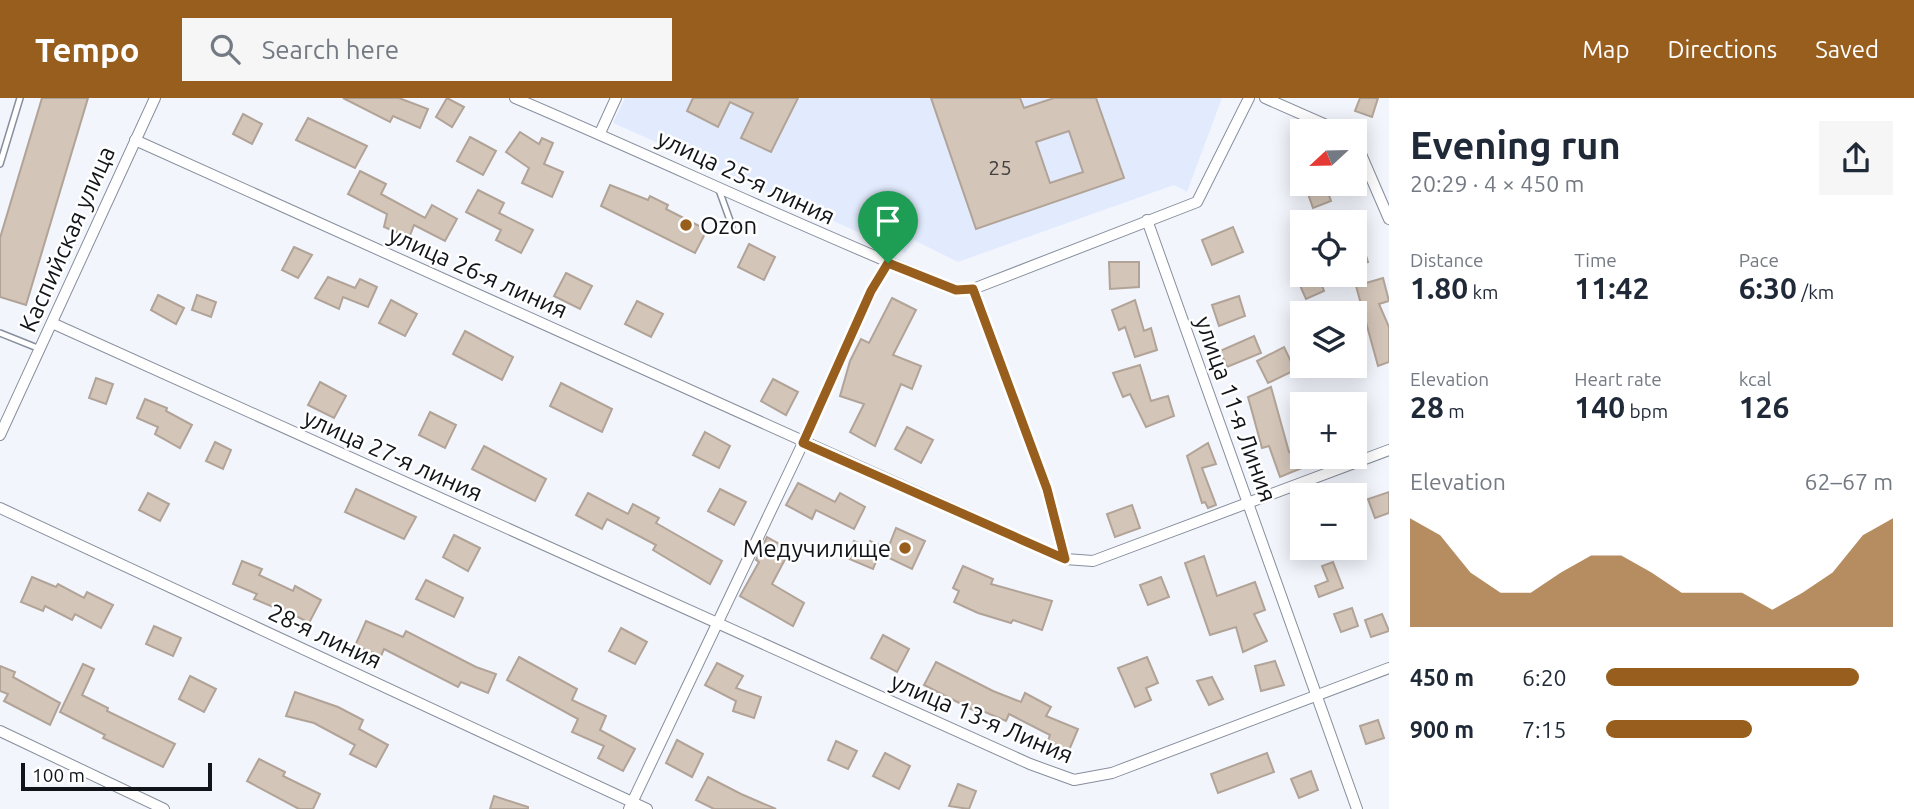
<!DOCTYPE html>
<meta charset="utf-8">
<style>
:root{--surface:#fff;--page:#f6f6f7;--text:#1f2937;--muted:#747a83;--accent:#985e1d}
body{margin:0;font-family:Ubuntu,sans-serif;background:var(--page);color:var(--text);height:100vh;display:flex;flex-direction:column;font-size:26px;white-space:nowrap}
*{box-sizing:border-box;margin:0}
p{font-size:23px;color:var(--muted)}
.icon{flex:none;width:38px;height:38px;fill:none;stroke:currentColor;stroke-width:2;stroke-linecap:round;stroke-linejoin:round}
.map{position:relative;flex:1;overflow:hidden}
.panel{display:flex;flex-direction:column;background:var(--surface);width:525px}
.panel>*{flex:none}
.needle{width:46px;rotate:248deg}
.tools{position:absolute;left:1290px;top:21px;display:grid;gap:14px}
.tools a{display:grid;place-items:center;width:77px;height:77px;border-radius:0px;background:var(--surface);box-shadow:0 4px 18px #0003;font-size:35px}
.scale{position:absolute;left:21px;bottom:18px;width:191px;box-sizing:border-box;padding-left:7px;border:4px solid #111419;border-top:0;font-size:19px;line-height:24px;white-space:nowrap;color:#111419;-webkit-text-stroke:5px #fff;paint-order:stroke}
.pin{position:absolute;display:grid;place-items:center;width:60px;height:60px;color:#fff;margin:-72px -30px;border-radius:50% 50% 50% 0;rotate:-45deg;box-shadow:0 0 7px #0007}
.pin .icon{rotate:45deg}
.round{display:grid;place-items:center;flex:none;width:74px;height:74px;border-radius:0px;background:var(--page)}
.head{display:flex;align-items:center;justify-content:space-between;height:119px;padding:0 21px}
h1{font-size:38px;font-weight:700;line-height:52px}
.metrics{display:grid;grid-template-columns:repeat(3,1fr);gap:10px;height:119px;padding:7px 21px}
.metrics div{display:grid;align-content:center}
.metrics b{font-size:30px;font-weight:700}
.metrics small{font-size:19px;font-weight:400}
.metrics p{font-size:19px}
.chart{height:196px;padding:14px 21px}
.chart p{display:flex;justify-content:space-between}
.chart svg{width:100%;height:126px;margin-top:7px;fill:var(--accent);opacity:.7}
ul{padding:0 21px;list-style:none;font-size:23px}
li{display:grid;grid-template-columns:112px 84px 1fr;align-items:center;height:52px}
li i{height:18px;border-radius:9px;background:var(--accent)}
header{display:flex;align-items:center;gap:42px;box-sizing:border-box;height:98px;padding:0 35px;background:var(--accent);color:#fff}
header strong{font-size:33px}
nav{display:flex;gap:38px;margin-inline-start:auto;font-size:24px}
.search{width:490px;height:63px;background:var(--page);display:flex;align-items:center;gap:18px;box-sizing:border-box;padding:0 24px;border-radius:0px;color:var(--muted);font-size:26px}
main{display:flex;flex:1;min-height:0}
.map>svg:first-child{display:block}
.built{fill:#e2ebfd}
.building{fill:#d3c5b8;stroke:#b1a397;stroke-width:2;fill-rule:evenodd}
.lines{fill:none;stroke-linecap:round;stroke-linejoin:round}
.lane-casing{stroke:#878e9d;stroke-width:8}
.street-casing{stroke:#878e9d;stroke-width:12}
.lane{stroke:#fff;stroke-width:5}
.street{stroke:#fff;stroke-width:10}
.route-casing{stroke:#fff;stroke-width:14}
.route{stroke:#985e1d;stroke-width:9}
.poi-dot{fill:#985e1d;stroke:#fff;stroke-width:2.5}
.labels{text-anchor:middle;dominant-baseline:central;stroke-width:5;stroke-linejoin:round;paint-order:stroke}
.number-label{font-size:21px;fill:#424041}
.street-label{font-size:24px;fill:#111419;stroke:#fff}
.poi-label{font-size:24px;fill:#111419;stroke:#fff;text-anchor:start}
</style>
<header>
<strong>Tempo</strong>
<div class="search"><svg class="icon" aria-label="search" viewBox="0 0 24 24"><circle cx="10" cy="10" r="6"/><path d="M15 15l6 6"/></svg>Search here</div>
<nav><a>Map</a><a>Directions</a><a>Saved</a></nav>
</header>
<main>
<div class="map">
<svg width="1389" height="711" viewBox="0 0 1389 711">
<rect width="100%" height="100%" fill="#f2f5fc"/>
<!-- built -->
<polygon class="built" points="625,0 1222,0 1187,94 1174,87 958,164 914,142 905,155 613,25"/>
<!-- building -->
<g class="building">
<polygon points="42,0 88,0 26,207 0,199 0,140"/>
<polygon points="343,0 399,0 428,11 420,30 393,18 390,24"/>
<polygon points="447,0 464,9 452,29 436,19"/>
<polygon points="693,0 798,0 771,54 741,40 753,15 730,4 718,29 687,13"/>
<path d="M931,0H1020L1024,10L1054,0H1096L1124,80L976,131ZM1069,33L1083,74L1050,85L1036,44Z"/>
<polygon points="1360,0 1378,0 1372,19 1355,13"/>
<polygon points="243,16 262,26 252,46 233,36"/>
<polygon points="308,20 367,48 355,70 296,42"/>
<polygon points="520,34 539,46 542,40 553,45 544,66 563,74 552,99 522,85 529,70 506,54"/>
<polygon points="470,39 496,53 483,77 457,63"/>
<polygon points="360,73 386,86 381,96 425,120 432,107 457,121 445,143 414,127 409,140 384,129 387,116 348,96"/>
<polygon points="1325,86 1331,103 1313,110 1307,93"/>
<polygon points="610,87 648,102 650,98 668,107 666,111 707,132 695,155 601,108"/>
<polygon points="478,92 504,105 499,115 533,132 521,155 496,142 501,132 466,114"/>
<polygon points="1233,129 1243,154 1212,167 1202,142"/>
<polygon points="1354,129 1357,129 1368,164 1354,168"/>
<polygon points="749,146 775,159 764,182 738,169"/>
<polygon points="294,149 312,157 298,180 282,172"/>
<polygon points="1109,164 1139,164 1139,189 1110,191"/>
<polygon points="566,175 592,188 580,211 554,198"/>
<polygon points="1312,177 1318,177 1324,193 1306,201 1298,183"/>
<polygon points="328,179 355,190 360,181 377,189 368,209 343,199 339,211 315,200"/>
<polygon points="1383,180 1389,203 1379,206 1389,229 1389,264 1378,268 1356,188"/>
<polygon points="158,197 184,210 176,226 151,212"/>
<polygon points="197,197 216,204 211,219 192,212"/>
<polygon points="1239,198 1245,218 1219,228 1212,207"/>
<polygon points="892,200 916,212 893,257 921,268 912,291 901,286 875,348 850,334 864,306 840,298 850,263 861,241 869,245"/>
<polygon points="391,202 417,216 405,238 379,225"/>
<polygon points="1135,202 1144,233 1151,230 1157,252 1135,259 1125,229 1119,232 1112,212"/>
<polygon points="637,203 663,216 651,239 625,226"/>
<polygon points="465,233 513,259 502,282 453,256"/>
<polygon points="1254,238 1261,255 1227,269 1220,253"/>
<polygon points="1284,249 1295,272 1268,285 1257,263"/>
<polygon points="1140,267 1151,303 1168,298 1174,318 1146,329 1130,296 1123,299 1113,275"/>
<polygon points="96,280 113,286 106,306 89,300"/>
<polygon points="773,281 798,294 786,317 761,303"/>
<polygon points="320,284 346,298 334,320 308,307"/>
<polygon points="561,285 612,311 602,334 550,308"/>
<polygon points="1271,289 1289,354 1295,351 1302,370 1280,379 1269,348 1262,350 1248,299"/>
<polygon points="145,301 167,310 166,313 192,327 180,350 155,336 158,329 137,320"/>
<polygon points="430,314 456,327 445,350 419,337"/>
<polygon points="907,329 933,342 921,365 895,351"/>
<polygon points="705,334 730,348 719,370 693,357"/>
<polygon points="215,344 231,352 223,371 206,363"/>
<polygon points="1208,345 1216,366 1202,370 1216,407 1208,410 1205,404 1202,405 1187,358"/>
<polygon points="484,348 546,381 535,403 472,371"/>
<polygon points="798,385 835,404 840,395 865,409 854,431 816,412 812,421 786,407"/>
<polygon points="356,391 416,419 404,441 345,414"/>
<polygon points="720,391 746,404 734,427 708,413"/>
<polygon points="1389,394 1389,415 1375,420 1368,401"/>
<polygon points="148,395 169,406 160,423 139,412"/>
<polygon points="588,395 628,416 633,406 659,420 656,425 722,463 710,486 653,452 656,447 607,421 602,431 576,417"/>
<polygon points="1132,407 1140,430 1115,439 1107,416"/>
<polygon points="896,430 925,443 912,471 885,458"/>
<polygon points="454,437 480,450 468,473 443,459"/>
<polygon points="767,439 790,452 772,486 804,505 793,528 740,498 759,464 756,462"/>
<polygon points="854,443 867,449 870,443 882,448 873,471 847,460"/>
<polygon points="1204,458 1217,498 1255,484 1265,512 1254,516 1267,543 1243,554 1236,529 1210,537 1185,465"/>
<polygon points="242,463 262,471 259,477 293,493 295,488 321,502 309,525 274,506 273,509 254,501 257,496 233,486"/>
<polygon points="1333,464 1343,490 1319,499 1315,488 1328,483 1322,468"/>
<polygon points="963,468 993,481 991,486 1052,503 1042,532 1013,522 1011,525 978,515 954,504 959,493 953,490"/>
<polygon points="32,479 56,489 58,486 84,500 87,494 113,507 101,530 75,516 72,522 45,508 43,513 21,504"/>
<polygon points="1161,479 1169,499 1148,507 1140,487"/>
<polygon points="426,482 463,500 454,519 416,501"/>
<polygon points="1352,510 1358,528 1341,534 1334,516"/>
<polygon points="1382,516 1389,533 1371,539 1365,522"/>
<polygon points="366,523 403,539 406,533 476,569 496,576 488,595 461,584 458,589 384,551 381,558 355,548"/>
<polygon points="154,528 181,540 173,558 146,546"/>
<polygon points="621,530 647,544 635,566 609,553"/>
<polygon points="883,537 909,551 897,574 871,560"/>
<polygon points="519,559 577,591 572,602 606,618 600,632 635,651 623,673 598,660 604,648 572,634 578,621 507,582"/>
<polygon points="1147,559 1158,585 1146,590 1151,602 1135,609 1118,570"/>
<polygon points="1275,563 1284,587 1261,593 1255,568"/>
<polygon points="936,564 993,593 1021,604 1025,595 1051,609 1046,618 1078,631 1067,657 1046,648 1050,637 1009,616 1006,623 978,611 977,614 924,587"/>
<polygon points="717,565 743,578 736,590 761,599 754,620 733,613 736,603 705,587"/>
<polygon points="83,566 94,571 82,597 108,610 107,613 175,646 163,669 103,640 105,637 60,614"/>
<polygon points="0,568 15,574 13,579 60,605 50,627 4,603 8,596 0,593"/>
<polygon points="190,578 216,591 204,614 179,601"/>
<polygon points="1212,579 1223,601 1209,607 1197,583"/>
<polygon points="295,594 338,609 363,622 359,631 388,647 376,669 350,656 355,647 314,625 286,618"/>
<polygon points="1378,622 1384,640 1366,646 1360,628"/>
<polygon points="677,642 703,656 692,679 666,665"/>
<polygon points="836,643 857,653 848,671 828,662"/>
<polygon points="885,655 910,668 899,691 873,678"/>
<polygon points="1267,655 1274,674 1218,695 1211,676"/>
<polygon points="259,661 285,674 283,678 320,696 313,711 299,711 247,683"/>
<polygon points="1311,673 1318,692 1299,700 1291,681"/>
<polygon points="708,679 741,696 776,711 714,711 696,702"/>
<polygon points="958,686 976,693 969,711 949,708"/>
<polygon points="494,698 528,709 528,711 490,711"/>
</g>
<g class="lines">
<!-- lane casing -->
<g class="lane-casing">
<g id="lane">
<polyline points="0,66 20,0"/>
<polyline points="719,92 732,128"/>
<polyline points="973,191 1047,391 1065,461"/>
<polyline points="0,235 40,251"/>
</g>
</g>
<!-- street casing -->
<g class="street-casing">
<g id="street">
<path d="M515,0C663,63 807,132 956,192L973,191L1197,104L1249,0"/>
<polyline points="1265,0 1340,33"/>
<polyline points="600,35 616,0"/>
<polyline points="1354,40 1389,121"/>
<polyline points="135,42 1065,461 1093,463 1389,352"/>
<polyline points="1147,122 1357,711"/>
<polyline points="52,225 1030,666 1074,682 1112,675 1389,570"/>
<polyline points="0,337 155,0"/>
<polyline points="0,410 647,711"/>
<polyline points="0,633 164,711"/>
<polyline points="629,711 803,345 871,193 888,165"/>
</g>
</g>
<!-- lane -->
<use href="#lane" class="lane"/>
<!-- street -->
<use href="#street" class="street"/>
</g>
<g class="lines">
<!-- route casing -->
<g class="route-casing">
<polygon id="route" points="888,165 956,192 973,191 1047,391 1065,461 803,345 871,193"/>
</g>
<!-- route -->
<use href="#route" class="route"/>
</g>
<!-- markers -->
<g class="poi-dot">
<circle cx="686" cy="127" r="7"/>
<circle cx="905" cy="450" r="7"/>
</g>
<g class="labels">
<!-- number labels -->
<g class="number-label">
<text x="1000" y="69">25</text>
</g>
<!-- street labels -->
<g class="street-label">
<text transform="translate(746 79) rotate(25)">улица 25-я линия</text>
<text transform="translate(67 141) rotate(-66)">Каспийская улица</text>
<text transform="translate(478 174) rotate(24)">улица 26-я линия</text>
<text transform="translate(1236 311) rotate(70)">улица 11-я Линия</text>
<text transform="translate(393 357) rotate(24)">улица 27-я линия</text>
<text transform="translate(325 538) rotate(25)">28-я линия</text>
<text transform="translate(982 620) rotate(23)">улица 13-я Линия</text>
</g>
<!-- poi labels -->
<g class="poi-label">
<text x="700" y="127">Ozon</text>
<text x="891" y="450" text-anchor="end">Медучилище</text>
</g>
</g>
</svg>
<div class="tools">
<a><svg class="needle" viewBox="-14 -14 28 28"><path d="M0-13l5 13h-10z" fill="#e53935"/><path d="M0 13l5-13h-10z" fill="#747a83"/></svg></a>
<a><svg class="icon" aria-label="locate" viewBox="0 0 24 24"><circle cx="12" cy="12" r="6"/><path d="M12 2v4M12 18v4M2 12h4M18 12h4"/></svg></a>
<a><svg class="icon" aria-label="layers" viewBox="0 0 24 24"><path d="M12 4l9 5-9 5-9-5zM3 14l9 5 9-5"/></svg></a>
<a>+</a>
<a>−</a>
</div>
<div class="scale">100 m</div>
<div class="pin" style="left:888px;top:165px;background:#1e9e55"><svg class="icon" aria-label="arrive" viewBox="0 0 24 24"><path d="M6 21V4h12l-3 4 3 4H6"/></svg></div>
</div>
<section class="panel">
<div class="head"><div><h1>Evening run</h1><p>20:29 · 4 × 450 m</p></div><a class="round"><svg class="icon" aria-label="share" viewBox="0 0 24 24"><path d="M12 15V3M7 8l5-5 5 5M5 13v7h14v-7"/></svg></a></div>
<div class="metrics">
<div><p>Distance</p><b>1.80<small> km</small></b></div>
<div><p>Time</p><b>11:42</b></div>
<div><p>Pace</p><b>6:30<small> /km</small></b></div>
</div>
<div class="metrics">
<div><p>Elevation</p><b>28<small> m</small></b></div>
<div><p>Heart rate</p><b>140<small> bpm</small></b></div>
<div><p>kcal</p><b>126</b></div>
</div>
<div class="chart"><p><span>Elevation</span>62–67 m</p>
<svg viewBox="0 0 160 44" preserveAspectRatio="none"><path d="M0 44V6L10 12L20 25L30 32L40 32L50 25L60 19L70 19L80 25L90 32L100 32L110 32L120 38L130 32L140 25L150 12L160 6V44z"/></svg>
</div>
<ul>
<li><b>450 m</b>6:20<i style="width:88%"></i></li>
<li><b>900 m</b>7:15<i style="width:51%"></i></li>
</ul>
</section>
</main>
